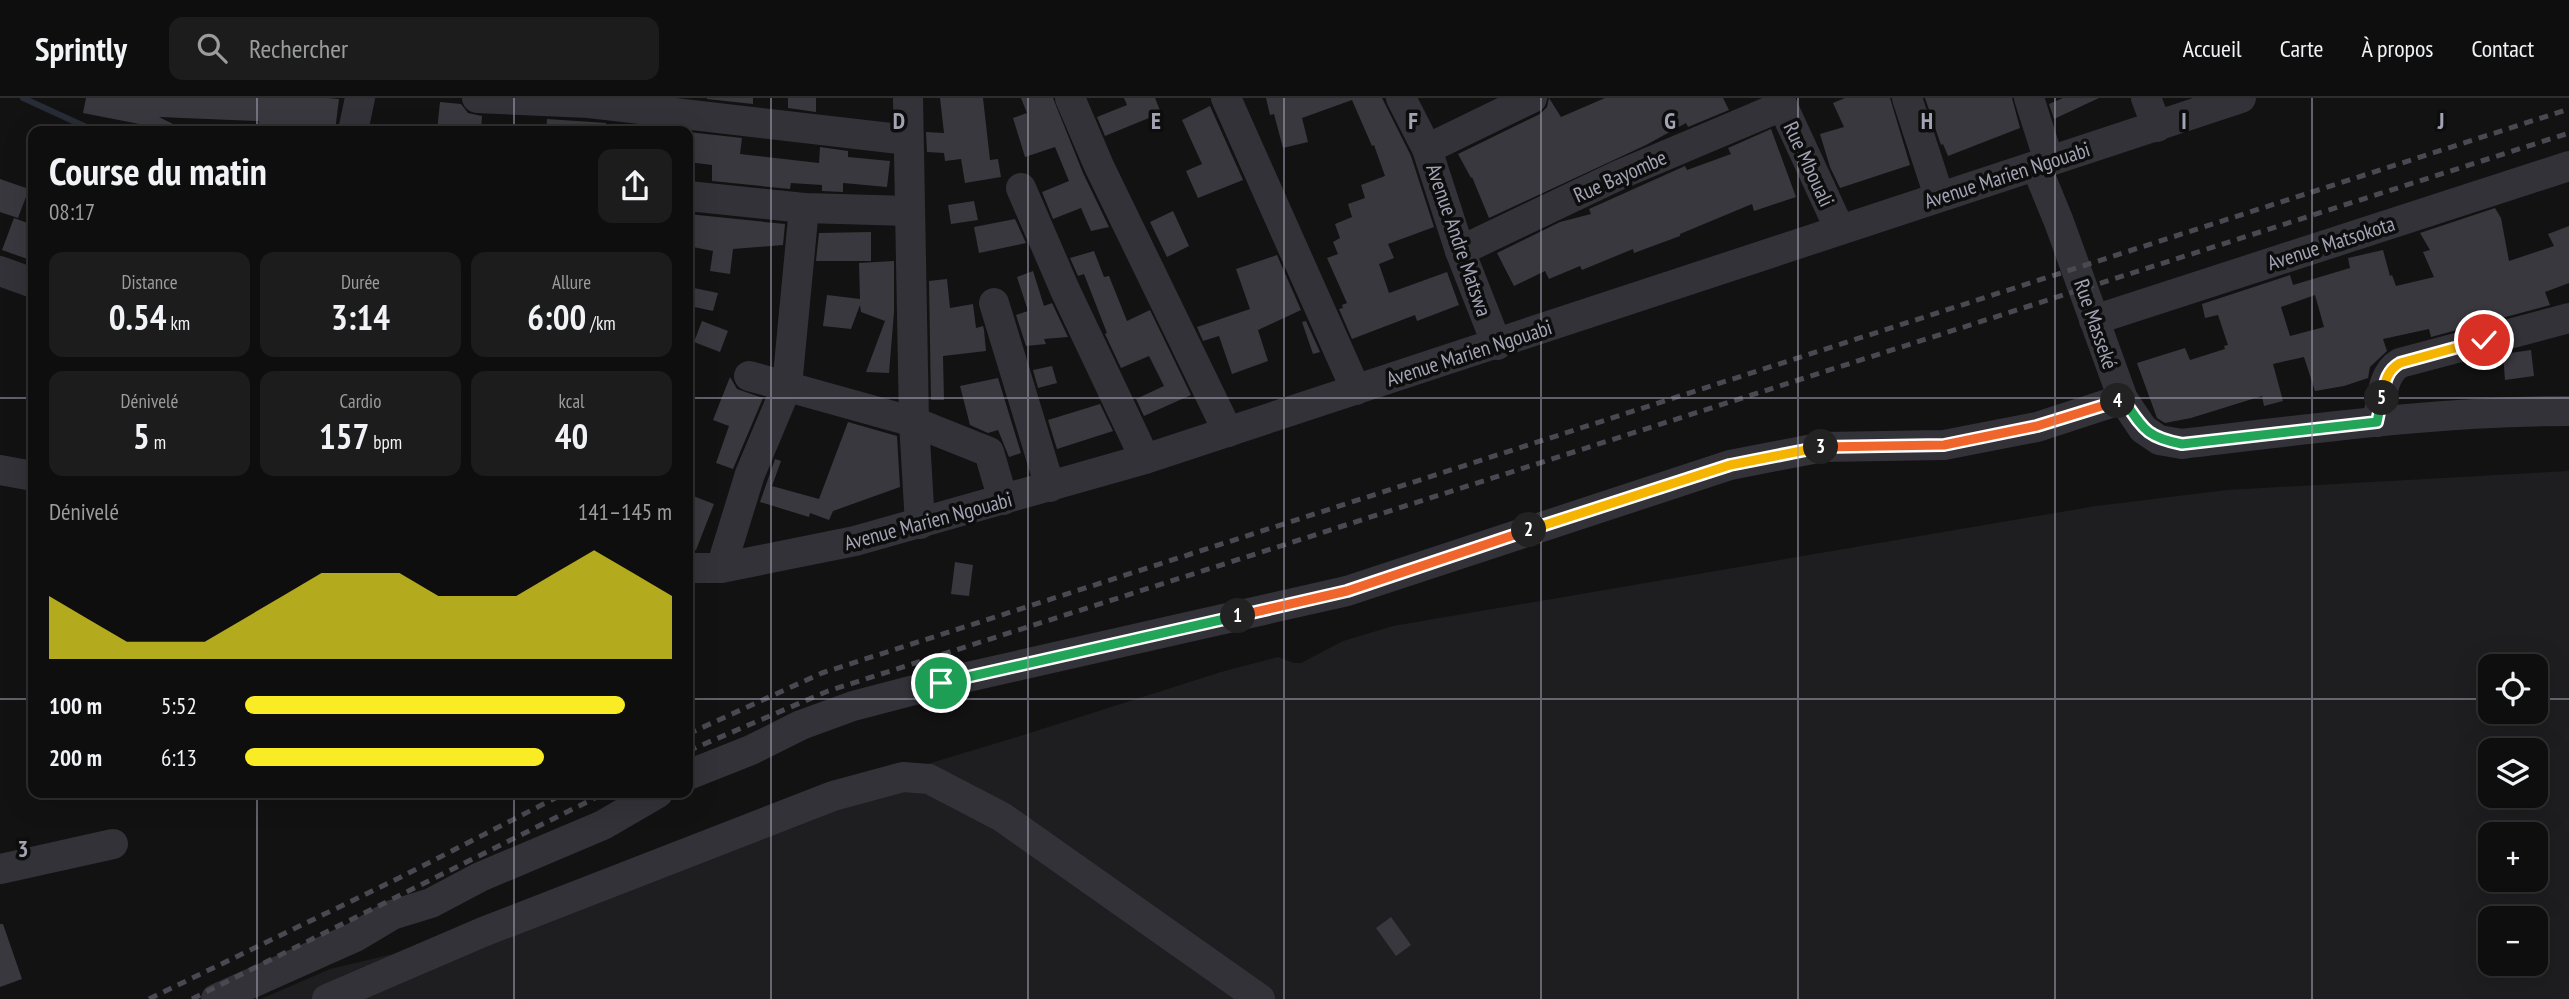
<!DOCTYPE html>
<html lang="fr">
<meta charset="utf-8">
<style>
:root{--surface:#0e0e0e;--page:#1c1c1c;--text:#f1f3f6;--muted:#9b9c9e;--line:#2e2e2e;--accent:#f9ec24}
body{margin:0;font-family:"PT Sans Narrow",sans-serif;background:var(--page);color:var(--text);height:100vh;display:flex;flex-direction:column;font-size:26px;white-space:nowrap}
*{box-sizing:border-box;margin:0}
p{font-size:23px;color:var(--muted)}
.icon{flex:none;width:38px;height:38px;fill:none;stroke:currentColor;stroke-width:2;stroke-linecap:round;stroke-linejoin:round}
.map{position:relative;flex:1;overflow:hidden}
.side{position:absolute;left:28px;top:28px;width:665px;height:672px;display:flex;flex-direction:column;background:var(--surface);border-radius:14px;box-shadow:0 7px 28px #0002,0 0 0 2px var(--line)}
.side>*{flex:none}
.fabs{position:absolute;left:2478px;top:556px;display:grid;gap:14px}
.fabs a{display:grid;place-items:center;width:70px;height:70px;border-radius:14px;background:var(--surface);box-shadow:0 7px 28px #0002,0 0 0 2px var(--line);font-size:35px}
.pin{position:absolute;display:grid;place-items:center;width:60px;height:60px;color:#fff;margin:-30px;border:4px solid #fff;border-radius:50%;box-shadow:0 2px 7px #0007}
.km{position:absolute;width:35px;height:35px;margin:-18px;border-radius:50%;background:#222;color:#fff;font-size:19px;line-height:35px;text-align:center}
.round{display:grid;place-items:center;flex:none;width:74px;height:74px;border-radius:14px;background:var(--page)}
.overview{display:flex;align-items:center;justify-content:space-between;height:119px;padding:0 21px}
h1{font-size:38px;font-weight:700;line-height:52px}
.figures{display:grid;grid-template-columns:repeat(3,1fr);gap:10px;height:119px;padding:7px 21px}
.figures div{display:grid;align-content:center;border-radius:14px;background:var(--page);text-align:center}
.figures b{font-size:35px;font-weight:700}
.figures small{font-size:19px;font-weight:400}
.figures p{font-size:19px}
.chart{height:196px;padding:14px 21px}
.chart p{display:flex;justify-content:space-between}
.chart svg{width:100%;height:126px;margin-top:7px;fill:var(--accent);opacity:.7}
ul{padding:0 21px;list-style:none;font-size:23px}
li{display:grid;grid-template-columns:112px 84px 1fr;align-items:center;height:52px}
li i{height:18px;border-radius:9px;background:var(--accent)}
header{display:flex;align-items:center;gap:42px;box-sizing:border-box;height:98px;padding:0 35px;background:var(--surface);border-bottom:2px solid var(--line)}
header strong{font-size:33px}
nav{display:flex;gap:38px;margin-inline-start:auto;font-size:24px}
.search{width:490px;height:63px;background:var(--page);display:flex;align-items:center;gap:18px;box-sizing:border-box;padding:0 24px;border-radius:14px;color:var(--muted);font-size:26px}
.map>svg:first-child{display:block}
.built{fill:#1e1e20;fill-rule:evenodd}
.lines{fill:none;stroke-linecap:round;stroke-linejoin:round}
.stream{stroke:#282c37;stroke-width:6}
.building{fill:#39383e;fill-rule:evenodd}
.minor{stroke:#333238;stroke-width:30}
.rail{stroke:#4a4951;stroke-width:5;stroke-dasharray:9 7;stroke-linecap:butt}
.split-1-casing{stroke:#fff;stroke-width:14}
.split-2-casing{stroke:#fff;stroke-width:14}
.split-3-casing{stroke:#fff;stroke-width:14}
.split-4-casing{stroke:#fff;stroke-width:14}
.split-5-casing{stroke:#fff;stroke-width:14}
.split-6-casing{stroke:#fff;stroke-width:14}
.split-1{stroke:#22a559;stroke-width:9}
.split-2{stroke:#f0652b;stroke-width:9}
.split-3{stroke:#f5b400;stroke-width:9}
.split-4{stroke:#f0652b;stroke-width:9}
.split-5{stroke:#22a559;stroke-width:9}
.split-6{stroke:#f5b400;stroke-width:9}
.grid{fill:none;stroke:#a2a3b4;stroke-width:2;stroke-opacity:0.55}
.labels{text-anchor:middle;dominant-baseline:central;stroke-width:7;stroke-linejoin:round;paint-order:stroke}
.street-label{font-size:21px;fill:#a2a3b4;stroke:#0d0d0e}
.grid-label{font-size:23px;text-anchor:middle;font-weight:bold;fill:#a2a3b4;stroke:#0d0d0e;stroke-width:7;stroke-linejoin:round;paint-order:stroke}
</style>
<header>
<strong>Sprintly</strong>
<div class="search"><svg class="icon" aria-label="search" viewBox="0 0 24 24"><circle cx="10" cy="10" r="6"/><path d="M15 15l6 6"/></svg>Rechercher</div>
<nav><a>Accueil</a><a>Carte</a><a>À propos</a><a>Contact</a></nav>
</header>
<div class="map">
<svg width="2569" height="901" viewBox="0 0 2569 901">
<rect width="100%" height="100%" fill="#121213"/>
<!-- built -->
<path class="built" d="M2569,373V901H261L330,871L393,856L460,829L788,708L1017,639L1221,574L1278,559L1294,565H1301L1343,543L1393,528L2096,408L2227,392ZM2490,569H2536V614H2490ZM2490,653H2536V698H2490ZM2490,737H2536V782H2490ZM2490,821H2536V866H2490Z"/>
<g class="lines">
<!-- stream -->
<g class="stream">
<polyline points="23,0 95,33"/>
<polyline points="688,283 691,356"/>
</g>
</g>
<!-- building -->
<g class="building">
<polygon points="86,0 328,0 339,1 335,33 256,33 259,23 159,19 179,29 175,33 83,15"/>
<polygon points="707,0 753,0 753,6 707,1"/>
<polygon points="788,0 816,0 816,14 788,10"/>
<polygon points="940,0 983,0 990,62 998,61 1001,79 965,85 961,61 945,63 944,55 927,54 926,34 944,35"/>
<polygon points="1021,0 1053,0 1083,75 1109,129 1091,133 1081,110 1053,121 1042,94 1069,83 1055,49 1025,59 1013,20 1027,15"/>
<polygon points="1124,0 1155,0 1161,15 1105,38 1097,19 1127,7"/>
<polygon points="1266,0 1382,0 1411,58 1434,129 1388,146 1394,160 1379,166 1389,195 1447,174 1459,207 1417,223 1415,217 1352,241 1339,211 1343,210 1342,207 1347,205 1327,160 1338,156 1333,144 1340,140 1335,126 1352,119 1348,106 1365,100 1361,87 1385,78 1374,47 1372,48 1352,2 1302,20 1308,44 1283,50 1274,16 1270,17"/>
<polygon points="1549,0 1561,19 1605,0 1723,0 1729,12 1688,29 1686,25 1646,47 1489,120 1472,79 1471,80 1458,56 1540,16 1547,9"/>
<polygon points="1845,0 1890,0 1910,67 1840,90 1830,69 1820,36 1844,29 1833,5"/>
<polygon points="1925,0 2012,0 2020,30 1948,58 1943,46 1941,47"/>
<polygon points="2063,0 2099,0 2054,21 2049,6"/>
<polygon points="440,4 461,6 468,15 482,18 481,33 437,33"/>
<polygon points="1210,8 1243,82 1198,100 1186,73 1202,66 1182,22"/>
<polygon points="547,21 606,25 605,33 546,33"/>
<polygon points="1771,31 1796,99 1754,113 1752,106 1680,136 1680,138 1634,155 1633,151 1582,172 1580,168 1549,181 1545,173 1514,188 1497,155 1560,124 1591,116 1589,111 1685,68 1687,72 1731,56 1728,50"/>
<polygon points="688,34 742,40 740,56 819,65 820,49 848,53 848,59 890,63 887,89 843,85 843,94 822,93 822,87 791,85 790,91 712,83 712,67 688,64"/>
<polygon points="0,81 29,91 18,120 0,114"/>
<polygon points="974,103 978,122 951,126 948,107"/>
<path d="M2495,110L2501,120L2509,163L2554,148L2548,136L2569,128V185L2545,194L2550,207L2431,239L2429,231L2383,241L2387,253L2370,269L2368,280L2344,288L2315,293L2304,259L2273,266L2283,303L2264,308L2262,298L2191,320L2165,325L2157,320L2137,265L2185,250L2190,262L2225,251L2224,248L2228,247L2218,217L2205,220L2202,206L2290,177L2293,187L2350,170L2348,160L2383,152L2390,178L2392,177L2396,188L2434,179L2423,154L2430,152L2420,135ZM2315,197L2324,229L2290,238L2281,209Z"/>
<polygon points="1173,113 1189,148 1167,159 1150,124"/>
<polygon points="688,116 785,126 783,147 733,151 730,176 710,173 713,153 688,148"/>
<polygon points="14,120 33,127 33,163 2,152"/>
<polygon points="1015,121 1026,145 979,155 974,129"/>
<polygon points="871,134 871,163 816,163 819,135"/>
<polygon points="1094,153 1104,179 1109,178 1127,223 1150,212 1191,297 1144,318 1136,301 1164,288 1149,258 1121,270 1105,236 1107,235 1084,176 1078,178 1070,160"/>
<polygon points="1277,157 1301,212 1258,232 1268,263 1232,276 1219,238 1203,243 1197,229 1250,211 1236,171"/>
<polygon points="894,163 894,214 889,275 866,274 885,223 861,214 860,207 851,231 823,228 827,197 860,201 859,165"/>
<polygon points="1033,173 1044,208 1052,205 1068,239 1044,241 1046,246 1026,248 1016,217 1028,213 1017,179"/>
<polygon points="947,181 950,210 973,206 976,230 983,228 984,232 986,253 943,258 944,302 931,302 929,183"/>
<polygon points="694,190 718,195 713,213 690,208"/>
<polygon points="702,223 728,233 720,254 694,244"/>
<polygon points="1306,223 1320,254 1313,256 1302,224"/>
<polygon points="2531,252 2534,278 2505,282 2503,256"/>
<polygon points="1052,268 1057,285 1038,290 1033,272"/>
<polygon points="730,279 737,291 763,300 733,371 716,365 729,328 713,322"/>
<polygon points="998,280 1021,355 1009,359 998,332 988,335 970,327 960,288"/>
<polygon points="1100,306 1113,333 1057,351 1048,322"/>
<polygon points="848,324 897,338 900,389 833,413 829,422 810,415 809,419 760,404 775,361 781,363 772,388 819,401"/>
<polygon points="688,396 714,406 696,452 688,453"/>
<polygon points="955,464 973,467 969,498 951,496"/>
<polygon points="1391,819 1411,847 1396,858 1376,830"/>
<polygon points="0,826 3,826 22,881 0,889"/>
</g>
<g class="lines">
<!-- minor -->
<g class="minor">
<polyline points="477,0 589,5 908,42"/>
<polyline points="908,0 914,324 920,426"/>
<polyline points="1070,0 1099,68 1228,334"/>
<polyline points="1226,0 1356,292"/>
<polyline points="1401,0 1427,51 1460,153 1497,247"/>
<polyline points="1779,0 1840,132"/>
<polyline points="1907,0 1939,98"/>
<polyline points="2029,0 2049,63"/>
<polyline points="2146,0 2157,29"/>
<polyline points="353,33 360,0"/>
<polyline points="1427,51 1532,0"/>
<path d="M2036,68L2059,124L2123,301L2143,331L2159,342L2182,346C2310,331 2439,313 2569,313"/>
<polyline points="1021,90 1065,192 1145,361"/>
<polyline points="688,98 804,110 909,113"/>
<polyline points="1460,153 1619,77 1782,8"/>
<polyline points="0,173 33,185"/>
<polyline points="994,205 1050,389"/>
<polyline points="2094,222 2569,68"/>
<polyline points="749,278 914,324 989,354 1003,402"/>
<path d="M2377,324C2382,304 2381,276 2400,265L2569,220"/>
<polyline points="0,372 33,378"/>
<polyline points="688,470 721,470 855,443 1145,361 2241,0"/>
<polyline points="721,470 750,376 787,288 804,110"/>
<polyline points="688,677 751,652 801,627 853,608 941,585 1347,493 1730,367 1823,349 1944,347 2037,329 2123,301"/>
<polyline points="0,771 113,746"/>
<polyline points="216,901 355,839 392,817 431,805 480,779 603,727 658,695"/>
<polyline points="327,901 483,834 833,698 903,679 929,681 1002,719 1260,901"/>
</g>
<!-- rail -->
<g class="rail">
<polyline points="688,636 822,575 2569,11"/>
<polyline points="688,653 828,593 2569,35"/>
<polyline points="149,901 399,780 565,695"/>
<polyline points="192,901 605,695"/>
</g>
</g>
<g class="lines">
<!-- split-1 casing -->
<g class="split-1-casing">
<polyline id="split-1" points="941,585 1238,518"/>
</g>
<!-- split-2 casing -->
<g class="split-2-casing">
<polyline id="split-2" points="1238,518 1347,493 1529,432"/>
</g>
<!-- split-3 casing -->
<g class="split-3-casing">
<polyline id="split-3" points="1529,432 1730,367 1821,349"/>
</g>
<!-- split-4 casing -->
<g class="split-4-casing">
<polyline id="split-4" points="1821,349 1944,347 2037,328 2118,303"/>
</g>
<!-- split-5 casing -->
<g class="split-5-casing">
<path id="split-5" d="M2118,303L2123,301C2143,330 2145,339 2182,346L2377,324L2382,300"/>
</g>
<!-- split-6 casing -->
<g class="split-6-casing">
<path id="split-6" d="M2382,300C2385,285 2386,273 2400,265L2484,242"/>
</g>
<!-- split-1 -->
<use href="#split-1" class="split-1"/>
<!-- split-2 -->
<use href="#split-2" class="split-2"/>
<!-- split-3 -->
<use href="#split-3" class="split-3"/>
<!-- split-4 -->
<use href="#split-4" class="split-4"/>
<!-- split-5 -->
<use href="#split-5" class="split-5"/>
<!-- split-6 -->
<use href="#split-6" class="split-6"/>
</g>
<!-- grid -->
<path class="grid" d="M257,0V33M514,0V33M771,0V901M1028,0V901M1284,0V901M1541,0V901M1798,0V901M2055,0V901M2312,0V901M0,300H33M688,300H2569M0,601H33M688,601H2490M2536,601H2569M257,695V901M514,695V901"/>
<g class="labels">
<!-- street labels -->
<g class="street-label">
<text transform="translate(1809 66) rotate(65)">Rue Mbouali</text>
<text transform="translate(2007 77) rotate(-18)">Avenue Marien Ngouabi</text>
<text transform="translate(1620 78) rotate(-24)">Rue Bayombe</text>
<text transform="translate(1459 142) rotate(71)">Avenue Andre Matswa</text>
<text transform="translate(2331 145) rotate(-18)">Avenue Matsokota</text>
<text transform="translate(2096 226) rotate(71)">Rue Masseké</text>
<text transform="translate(1469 255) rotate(-18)">Avenue Marien Ngouabi</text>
<text transform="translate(928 423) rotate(-15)">Avenue Marien Ngouabi</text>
</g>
</g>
<g class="grid-label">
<text x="899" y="31">D</text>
<text x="1156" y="31">E</text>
<text x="1413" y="31">F</text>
<text x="1670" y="31">G</text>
<text x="1927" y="31">H</text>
<text x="2184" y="31">I</text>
<text x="2441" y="31">J</text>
<text x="23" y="759">3</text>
</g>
</svg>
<div class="fabs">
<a><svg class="icon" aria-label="locate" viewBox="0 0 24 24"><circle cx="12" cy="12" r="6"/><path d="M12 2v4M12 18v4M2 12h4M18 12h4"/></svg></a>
<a><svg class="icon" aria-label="layers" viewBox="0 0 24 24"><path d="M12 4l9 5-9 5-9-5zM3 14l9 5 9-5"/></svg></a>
<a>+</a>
<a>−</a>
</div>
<div class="pin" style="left:941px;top:585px;background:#1e9e55"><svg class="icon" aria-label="arrive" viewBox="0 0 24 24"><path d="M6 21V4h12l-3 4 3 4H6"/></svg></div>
<div class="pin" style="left:2484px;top:242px;background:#d93025"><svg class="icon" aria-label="check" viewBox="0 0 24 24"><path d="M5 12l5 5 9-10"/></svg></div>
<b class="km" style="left:1238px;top:518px">1</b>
<b class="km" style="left:1529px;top:432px">2</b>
<b class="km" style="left:1821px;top:349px">3</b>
<b class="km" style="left:2118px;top:303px">4</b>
<b class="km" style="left:2382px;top:300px">5</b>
<section class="side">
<div class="overview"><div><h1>Course du matin</h1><p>08:17</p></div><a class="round"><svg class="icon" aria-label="share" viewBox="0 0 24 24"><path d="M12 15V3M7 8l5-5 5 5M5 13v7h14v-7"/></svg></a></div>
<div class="figures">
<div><p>Distance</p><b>0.54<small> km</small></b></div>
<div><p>Durée</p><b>3:14</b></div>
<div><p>Allure</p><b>6:00<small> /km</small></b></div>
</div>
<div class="figures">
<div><p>Dénivelé</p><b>5<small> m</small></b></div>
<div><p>Cardio</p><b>157<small> bpm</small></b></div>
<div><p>kcal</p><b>40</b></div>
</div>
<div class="chart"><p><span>Dénivelé</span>141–145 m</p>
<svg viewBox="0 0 160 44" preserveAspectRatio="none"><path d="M0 44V22L10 30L20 38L30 38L40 38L50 30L60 22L70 14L80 14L90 14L100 22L110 22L120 22L130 14L140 6L150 14L160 22V44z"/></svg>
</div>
<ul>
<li><b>100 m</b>5:52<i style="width:89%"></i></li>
<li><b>200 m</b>6:13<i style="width:70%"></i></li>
</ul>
</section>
</div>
